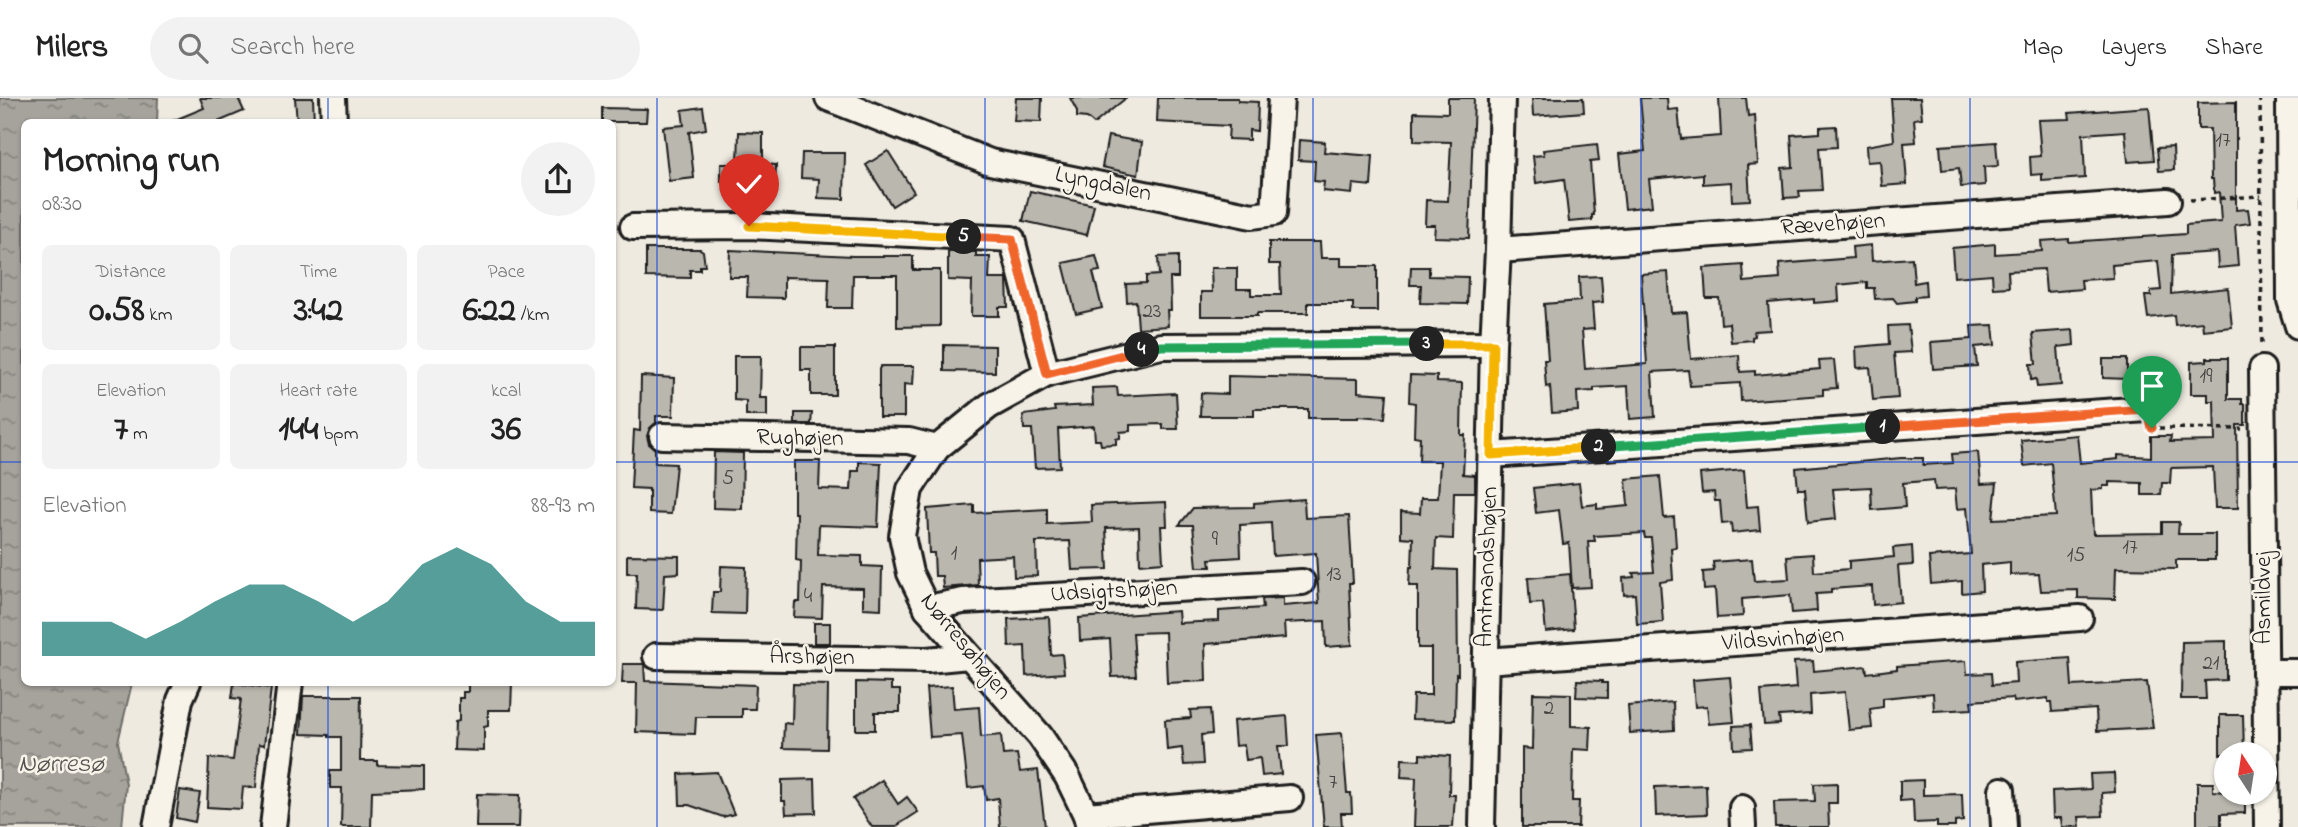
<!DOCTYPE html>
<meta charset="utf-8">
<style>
:root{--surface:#fff;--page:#f2f2f2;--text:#222;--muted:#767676;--line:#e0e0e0;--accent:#0f766e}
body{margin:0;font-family:"Indie Flower",sans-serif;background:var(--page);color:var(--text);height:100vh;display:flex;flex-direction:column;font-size:26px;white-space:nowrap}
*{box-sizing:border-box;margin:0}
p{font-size:23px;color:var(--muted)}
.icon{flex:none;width:38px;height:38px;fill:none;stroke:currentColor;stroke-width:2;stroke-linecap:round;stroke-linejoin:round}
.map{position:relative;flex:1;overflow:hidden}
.sheet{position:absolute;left:21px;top:21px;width:595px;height:567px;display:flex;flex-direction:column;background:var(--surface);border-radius:10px;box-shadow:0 2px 5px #0004}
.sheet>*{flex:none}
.needle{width:46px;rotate:348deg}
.controls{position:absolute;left:2214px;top:644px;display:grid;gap:14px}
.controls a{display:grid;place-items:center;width:63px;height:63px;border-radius:50%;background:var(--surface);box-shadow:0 2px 5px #0004;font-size:35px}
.pin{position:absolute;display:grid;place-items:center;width:60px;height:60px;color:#fff;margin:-72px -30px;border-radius:50% 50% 50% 0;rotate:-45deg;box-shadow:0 0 7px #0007}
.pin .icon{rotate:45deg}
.km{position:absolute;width:35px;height:35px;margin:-18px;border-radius:50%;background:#222;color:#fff;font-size:19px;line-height:35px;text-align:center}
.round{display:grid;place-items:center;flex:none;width:74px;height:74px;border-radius:37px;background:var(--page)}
.overview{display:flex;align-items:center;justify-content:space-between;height:119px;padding:0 21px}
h1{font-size:38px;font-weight:700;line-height:52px}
.metrics{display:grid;grid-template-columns:repeat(3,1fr);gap:10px;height:119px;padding:7px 21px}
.metrics div{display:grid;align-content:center;border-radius:10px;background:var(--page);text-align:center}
.metrics b{font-size:35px;font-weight:700}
.metrics small{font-size:19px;font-weight:400}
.metrics p{font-size:19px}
.chart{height:196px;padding:14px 21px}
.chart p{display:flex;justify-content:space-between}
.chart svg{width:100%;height:126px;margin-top:7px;fill:var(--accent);opacity:.7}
header{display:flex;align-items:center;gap:42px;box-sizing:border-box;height:98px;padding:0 35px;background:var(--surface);border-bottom:2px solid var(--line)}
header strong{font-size:33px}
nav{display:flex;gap:38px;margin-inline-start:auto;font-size:24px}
.search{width:490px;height:63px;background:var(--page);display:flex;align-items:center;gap:18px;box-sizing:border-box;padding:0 24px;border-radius:38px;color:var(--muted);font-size:26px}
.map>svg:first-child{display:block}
.water{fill:url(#water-ripples);stroke:#6f6d69;stroke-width:2}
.building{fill:#bab7af;stroke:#1c1c1c;stroke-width:2}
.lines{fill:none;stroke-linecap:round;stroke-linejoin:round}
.minor-casing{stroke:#1c1c1c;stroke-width:30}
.path{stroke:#1c1c1c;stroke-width:3.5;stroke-dasharray:5 5;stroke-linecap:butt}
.minor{stroke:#f7f3e8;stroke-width:24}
.split-1-casing{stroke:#fff;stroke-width:14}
.split-2-casing{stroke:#fff;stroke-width:14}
.split-3-casing{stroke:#fff;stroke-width:14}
.split-4-casing{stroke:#fff;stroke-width:14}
.split-5-casing{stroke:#fff;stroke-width:14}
.split-6-casing{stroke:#fff;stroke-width:14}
.split-1{stroke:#f0652b;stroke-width:9}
.split-2{stroke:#22a559;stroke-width:9}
.split-3{stroke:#f5b400;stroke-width:9}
.split-4{stroke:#22a559;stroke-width:9}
.split-5{stroke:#f0652b;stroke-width:9}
.split-6{stroke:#f5b400;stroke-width:9}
.grid{fill:none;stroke:#1d4ed8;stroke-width:2;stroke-opacity:0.55}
.labels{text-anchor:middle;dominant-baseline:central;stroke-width:5;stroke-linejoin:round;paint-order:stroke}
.number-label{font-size:21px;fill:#444341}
.street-label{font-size:24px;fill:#1c1c1c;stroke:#f7f3e8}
.water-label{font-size:26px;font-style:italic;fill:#535250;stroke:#f7f3e8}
</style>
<header>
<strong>Milers</strong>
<div class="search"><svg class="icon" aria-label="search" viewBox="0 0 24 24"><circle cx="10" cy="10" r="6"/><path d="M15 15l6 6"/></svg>Search here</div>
<nav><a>Map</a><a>Layers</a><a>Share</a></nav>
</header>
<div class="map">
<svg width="2298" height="729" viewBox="0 0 2298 729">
<defs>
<pattern id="water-ripples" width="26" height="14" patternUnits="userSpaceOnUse" patternTransform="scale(1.75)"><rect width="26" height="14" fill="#a6a39d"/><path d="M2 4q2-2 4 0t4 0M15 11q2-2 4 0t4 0" fill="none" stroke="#86847f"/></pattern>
</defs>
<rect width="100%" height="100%" fill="#eeeae0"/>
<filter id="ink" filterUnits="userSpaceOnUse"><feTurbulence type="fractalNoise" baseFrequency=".0143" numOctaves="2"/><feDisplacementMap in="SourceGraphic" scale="14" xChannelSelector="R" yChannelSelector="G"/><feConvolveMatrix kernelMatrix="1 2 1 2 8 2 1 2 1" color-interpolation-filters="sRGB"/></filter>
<g filter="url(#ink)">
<!-- water -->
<polygon class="water" points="0,0 158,0 157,24 24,24 24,584 132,585 118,644 126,686 122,729 0,729"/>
<!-- building -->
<g class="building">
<polygon points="200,0 238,0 244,13 218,24 170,24 204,10"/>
<polygon points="295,0 313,0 314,24 297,24"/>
<polygon points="1016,0 1042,0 1041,24 1014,23"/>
<polygon points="1070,0 1126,0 1094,26 1087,20 1077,19 1077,13"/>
<polygon points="1158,0 1238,0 1238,3 1258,4 1257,33 1249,32 1249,42 1228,41 1229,28 1157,24"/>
<polygon points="1448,0 1474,0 1469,140 1434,139 1435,127 1425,127 1426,102 1448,103 1451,44 1414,43 1414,14 1448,15"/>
<polygon points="1532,0 1583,0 1584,14 1533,18"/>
<polygon points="1640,0 1667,0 1668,12 1678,11 1681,41 1721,38 1719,0 1746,0 1748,18 1755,17 1758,66 1748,67 1750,102 1732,103 1731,84 1703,86 1703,76 1649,81 1652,108 1625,111 1619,56 1645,53"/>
<polygon points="1891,0 1920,0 1922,20 1914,21 1916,44 1904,45 1907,86 1882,88 1880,63 1867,64 1866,48 1894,43"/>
<polygon points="2236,4 2236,112 2248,111 2250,125 2235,127 2238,168 2218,170 2217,154 2172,157 2171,196 2228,190 2232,229 2203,232 2202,224 2175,227 2174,217 2148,220 2145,198 2151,198 2151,193 2161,192 2158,163 2112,167 2113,180 2081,182 2082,191 2046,194 2044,171 2008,173 2009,189 1993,190 1992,176 1954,179 1952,150 1995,146 1995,156 2042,153 2041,143 2069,141 2069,144 2186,136 2186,127 2221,124 2219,94 2214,95 2213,81 2211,81 2210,31 2198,31 2198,5"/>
<polygon points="703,9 706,31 689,34 694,80 669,83 663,29 684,27 682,12"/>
<polygon points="2149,9 2154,62 2128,64 2125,33 2083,36 2085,80 2042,83 2042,76 2031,77 2030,59 2041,58 2038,22 2070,21 2069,15"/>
<polygon points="602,10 647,11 646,24 602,24"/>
<polygon points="1836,28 1837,49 1819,50 1822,92 1799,93 1800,99 1784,100 1782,70 1793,69 1791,37 1820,35 1820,29"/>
<polygon points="739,34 763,35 763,66 776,67 775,89 745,89 745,84 721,84 721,66 738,66"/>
<polygon points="1108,38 1142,44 1138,77 1102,69"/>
<polygon points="1299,42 1325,44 1324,54 1373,58 1371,88 1353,86 1352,96 1323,93 1324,84 1314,83 1315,63 1298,62"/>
<polygon points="1996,44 1998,68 1984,69 1985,87 1961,89 1959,70 1942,72 1940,48"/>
<polygon points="1597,46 1599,63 1590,64 1594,117 1592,117 1592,122 1569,124 1564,81 1536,85 1533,58 1544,57 1543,52"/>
<polygon points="2173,49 2174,72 2159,73 2157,50"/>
<polygon points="888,53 914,94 892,108 866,67"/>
<polygon points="802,55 845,55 844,101 818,100 819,81 801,80"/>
<polygon points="1030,93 1094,107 1087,137 1023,123"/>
<polygon points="1269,144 1320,144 1321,160 1341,160 1341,168 1377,168 1377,213 1353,213 1353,205 1308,205 1308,215 1257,215 1257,218 1201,218 1201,194 1212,194 1211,170 1237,170 1237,191 1251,191 1251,197 1281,197 1280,166 1269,166"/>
<polygon points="1871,147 1872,163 1912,160 1914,185 1925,183 1926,198 1915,199 1915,203 1897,205 1893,200 1875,201 1874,190 1867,190 1867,184 1838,187 1839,203 1814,205 1814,201 1768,205 1770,232 1754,233 1755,238 1752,239 1752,242 1731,244 1729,225 1721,226 1719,200 1706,200 1704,170 1743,167 1744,184 1780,181 1779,166 1853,160 1852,149"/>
<polygon points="646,151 700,151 703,153 705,168 700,168 700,172 690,172 690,180 646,179"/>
<polygon points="730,152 853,158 913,158 913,172 940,172 940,228 897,229 897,177 853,177 852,210 828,210 829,180 784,179 784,200 747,199 748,179 729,179"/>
<polygon points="948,154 976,154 976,159 990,159 989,181 1007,181 1008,209 999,209 999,218 971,218 972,183 948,182"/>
<polygon points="1096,158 1100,173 1093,174 1102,210 1076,216 1063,165"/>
<polygon points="1178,158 1178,180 1170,180 1171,212 1167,212 1168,228 1138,230 1136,203 1127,204 1126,186 1146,185 1146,178 1159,177 1158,159"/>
<polygon points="1411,169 1429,169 1429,178 1468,179 1467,206 1420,205 1421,187 1410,187"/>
<polygon points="1668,174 1671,215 1687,214 1691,261 1739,257 1740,274 1755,273 1755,277 1820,271 1819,263 1834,262 1837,290 1823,291 1823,297 1741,303 1740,285 1690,288 1688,272 1652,274 1655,319 1630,321 1628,288 1594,290 1594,293 1577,294 1578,313 1552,315 1550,288 1546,289 1544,262 1548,262 1544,206 1580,203 1579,179 1601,178 1603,204 1592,205 1594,231 1582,232 1585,271 1647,266 1641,176"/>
<polygon points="1908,227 1911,254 1894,255 1898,300 1873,302 1870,269 1857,270 1856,249 1889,246 1888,228"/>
<polygon points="1993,227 1995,247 1975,249 1977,268 1933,271 1931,244 1972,241 1971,228"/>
<polygon points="2073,232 2074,247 2058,249 2061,287 2037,289 2036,281 2031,282 2030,266 2036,266 2033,235"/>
<polygon points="944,247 995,248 995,274 944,273"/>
<polygon points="801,249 835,249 835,297 811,297 811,272 801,272"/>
<polygon points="734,258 761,258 760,300 767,300 767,318 746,318 746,303 734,302"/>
<polygon points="2207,260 2228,260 2228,301 2242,301 2242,306 2245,306 2245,327 2237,327 2238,410 2215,410 2213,369 2171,370 2170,385 2162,385 2161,397 2142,397 2142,385 2109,384 2109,388 2103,388 2103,391 2091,392 2093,436 2162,435 2162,424 2179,424 2178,436 2215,436 2215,462 2176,462 2176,471 2116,470 2115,501 2078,500 2078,492 2041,493 2039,476 2010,477 2010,464 1981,467 1982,493 1962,495 1962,483 1931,486 1929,459 1971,456 1967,410 1957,411 1955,391 1935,392 1934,382 1903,385 1905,409 1872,412 1871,389 1833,391 1836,421 1808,424 1805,391 1798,391 1796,370 1901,360 1923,360 1923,367 1953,365 1952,356 1978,354 1981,386 1997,385 1993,421 2056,418 2051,365 2024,368 2021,342 2077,337 2080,365 2118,361 2118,357 2151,359 2151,338 2171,338 2170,344 2215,343 2214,303 2208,303 2208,296 2191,296 2191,264 2207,263"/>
<polygon points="2103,261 2127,261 2127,281 2103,280"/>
<polygon points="881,268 914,268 913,287 904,286 904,319 879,319 879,271"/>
<polygon points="1410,277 1437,278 1437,284 1462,285 1461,337 1465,337 1463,376 1475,377 1475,394 1454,394 1453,441 1436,440 1435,471 1457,472 1458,577 1456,576 1455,622 1412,621 1413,597 1431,597 1431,550 1418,550 1418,488 1409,488 1410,469 1412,469 1413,440 1401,439 1401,414 1420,415 1421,400 1438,400 1440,363 1419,363 1420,339 1414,338 1415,305 1409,304"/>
<polygon points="641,278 674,280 673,318 656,318 656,325 650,330 647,338 649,346 655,351 655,365 676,366 671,416 649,415 649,391 631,390 634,332 640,333"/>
<polygon points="1228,278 1358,281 1358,294 1387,296 1385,320 1358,318 1358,320 1308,320 1308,311 1254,311 1254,318 1200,318 1201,295 1228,296"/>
<polygon points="1117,289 1118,298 1176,295 1178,331 1163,331 1163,326 1130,327 1130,333 1120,334 1120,340 1116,341 1116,346 1101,347 1100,342 1095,342 1094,328 1058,331 1060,369 1035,370 1032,331 1024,331 1023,317 1055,313 1054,309 1093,307 1092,290"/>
<polygon points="795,315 812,315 811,326 795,326"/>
<polygon points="714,354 743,355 742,411 713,410"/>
<polygon points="794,363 820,363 819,391 851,392 852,373 859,373 859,364 881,365 878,429 819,427 818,457 862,458 862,468 882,469 881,511 863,510 863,490 823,489 822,520 794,519 795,504 800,504 801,463 796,462 797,415 794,415"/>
<polygon points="1744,372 1747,409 1758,408 1760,432 1732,435 1731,425 1722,426 1720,403 1715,403 1714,394 1702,395 1700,376"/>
<polygon points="1660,378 1664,420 1674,419 1676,449 1671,450 1673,482 1660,484 1663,524 1637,526 1635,496 1624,497 1623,480 1634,479 1633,475 1654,474 1651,440 1645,440 1644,435 1594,438 1595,443 1588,443 1591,489 1572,490 1569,445 1563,446 1559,412 1536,415 1533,390 1579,385 1582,408 1597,406 1597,411 1628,408 1626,381"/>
<polygon points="1304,401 1305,420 1349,418 1353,485 1349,485 1352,547 1326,549 1325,523 1284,525 1285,540 1205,546 1206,583 1167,585 1165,534 1133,535 1136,578 1112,579 1110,541 1080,543 1079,520 1178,513 1179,525 1219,523 1219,513 1263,510 1262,501 1283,500 1283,508 1319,505 1316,455 1273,458 1271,425 1240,427 1241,459 1210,461 1211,469 1197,469 1193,427 1179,427 1193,410 1254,409 1254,405"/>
<polygon points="1166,404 1167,428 1161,428 1163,464 1140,466 1139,429 1106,430 1108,471 1072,472 1070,443 1036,444 1037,478 1014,479 1013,458 977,460 978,487 943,490 942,478 935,478 934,455 929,455 927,411 974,407 974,415 1047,411 1047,426 1092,424 1091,407"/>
<polygon points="1912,448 1913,467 1898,468 1901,504 1873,507 1872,488 1831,491 1831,495 1816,496 1817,513 1792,515 1790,497 1742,501 1743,518 1717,520 1715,491 1704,492 1703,474 1714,473 1713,464 1752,461 1754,483 1789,481 1787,458 1813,456 1814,474 1849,471 1849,463 1894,459 1893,450"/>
<polygon points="627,457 679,458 679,475 665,476 663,512 636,511 637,475 627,475"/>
<polygon points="721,468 746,469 745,516 712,515 713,494 720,494"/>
<polygon points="1570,476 1574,531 1546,534 1543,505 1530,506 1528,480"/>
<polygon points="1049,519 1051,557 1062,556 1064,575 1026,578 1025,548 1009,549 1008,521"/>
<rect x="814" y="525" width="16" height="20"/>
<polygon points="2226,543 2226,582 2205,583 2206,601 2181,601 2182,544"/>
<polygon points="2070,560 2072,588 2147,584 2153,630 2097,633 2096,611 2052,614 2051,604 2048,604 2048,600 2014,604 2013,600 1971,603 1972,611 1934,613 1933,595 1883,600 1883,609 1870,611 1872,630 1849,632 1845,594 1810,597 1811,616 1779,618 1780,626 1764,627 1761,593 1796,590 1794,564 1813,563 1814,573 1866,568 1867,575 1897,571 1897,568 1966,563 1967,576 1991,575 1992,587 2016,585 2015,564"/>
<polygon points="623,566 644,566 645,583 756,587 755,611 742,611 742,619 696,619 695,636 636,634 637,585 622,585"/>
<polygon points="1730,579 1734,624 1709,626 1707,608 1695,609 1693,582"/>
<polygon points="1577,582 1602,583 1602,585 1607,585 1607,600 1576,599"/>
<polygon points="468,584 512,584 511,612 488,612 488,628 484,629 484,653 454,652 455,624 459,623 459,600 463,600 463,594 468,594"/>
<polygon points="856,584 891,585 891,592 900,592 900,614 875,614 875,632 856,632"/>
<polygon points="234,585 271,590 264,647 259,646 256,690 243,689 241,711 207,709 209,660 233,662 241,601 232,600"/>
<polygon points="793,586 828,587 827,651 783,650 784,625 792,626"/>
<polygon points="952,588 954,611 979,609 981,639 1001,637 1003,657 1017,656 1020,674 1038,672 1045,729 1000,729 998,700 986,702 984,688 968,690 962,637 930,639 926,590"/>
<polygon points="1533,595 1571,596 1571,628 1591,629 1590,652 1573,651 1572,703 1579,703 1578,729 1522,729 1522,650 1532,651"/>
<polygon points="303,598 361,598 360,663 377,663 377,667 424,668 424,691 372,693 371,729 341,729 342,690 330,690 330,673 341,673 341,639 329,639 329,637 301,636"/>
<polygon points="1673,604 1674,632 1630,635 1628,608"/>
<polygon points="1210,611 1212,636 1201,637 1203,666 1184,667 1182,650 1167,652 1165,622 1191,620 1190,612"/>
<polygon points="2220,617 2243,617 2244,656 2220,656"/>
<polygon points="1287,618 1289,648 1278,648 1281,676 1262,678 1260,660 1246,662 1244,647 1235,648 1233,623"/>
<polygon points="1750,627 1752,650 1734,651 1733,628"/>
<polygon points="1342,635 1347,695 1351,695 1352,715 1341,715 1342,729 1324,729 1316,637"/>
<polygon points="1420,656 1450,658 1449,697 1455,697 1453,729 1414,729 1416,680 1401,679 1402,661 1420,662"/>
<polygon points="717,674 734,716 723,719 689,707 680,707 679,676"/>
<polygon points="2114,675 2115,694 2102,695 2103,718 2079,719 2080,729 2062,729 2061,720 2053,720 2052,693 2091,691 2090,676"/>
<polygon points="815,681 816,715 786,716 785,703 782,703 782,682"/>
<polygon points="882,682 898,706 907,699 918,714 895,729 872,729 853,701"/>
<polygon points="1923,682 1923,697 1962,696 1963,723 1955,724 1955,729 1937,729 1937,724 1914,725 1913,702 1900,703 1900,683"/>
<polygon points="1837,685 1837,705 1828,705 1829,729 1775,729 1774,704 1815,703 1814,686"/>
<polygon points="2197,685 2213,685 2213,693 2245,695 2245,715 2221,716 2221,728 2197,728"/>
<polygon points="1706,687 1707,716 1656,718 1655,689"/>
<polygon points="180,692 200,695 195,724 176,720"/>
<polygon points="477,696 520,697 519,729 476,729"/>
</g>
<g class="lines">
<!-- minor casing -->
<g class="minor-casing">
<g id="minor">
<polyline points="333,0 334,24"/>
<polyline points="828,0 990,64 1252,118 1274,115 1281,0"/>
<polyline points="2289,0 2290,202 2298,228"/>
<polyline points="633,129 749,128 1012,141 1047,276"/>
<polyline points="1498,152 2168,103"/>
<polyline points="2262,271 2267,729"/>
<polyline points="662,338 909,343 937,350"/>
<polyline points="1491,357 2147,311"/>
<polyline points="927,510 963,503 1302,484"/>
<polyline points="656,558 927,562 969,558"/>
<polyline points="1485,563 2080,520"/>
<polyline points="2265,574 2298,574"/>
<polyline points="2002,692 2004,729"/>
<polyline points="1742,710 1743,729"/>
<polyline points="1086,717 1290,700"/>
<polyline points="156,729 180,602 188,584"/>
<polyline points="273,729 290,584"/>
<polyline points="1089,729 1086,717 1067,678 1040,638 927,510 910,475 902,438 910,391 937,350 989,308 1047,276 1161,248 1493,246"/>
<polyline points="1482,729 1493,246 1498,152 1502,0"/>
</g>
</g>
<!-- path -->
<g class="path">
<polyline points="2260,0 2262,250"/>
<polyline points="2190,102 2261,98"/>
<polyline points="2159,330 2242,331"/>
</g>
<!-- minor -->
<use href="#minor" class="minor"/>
</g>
</g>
<g class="lines" filter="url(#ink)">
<!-- split-1 casing -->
<g class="split-1-casing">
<polyline id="split-1" points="1883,329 2147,311 2152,330"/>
</g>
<!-- split-2 casing -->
<g class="split-2-casing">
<polyline id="split-2" points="1599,349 1883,329"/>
</g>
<!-- split-3 casing -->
<g class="split-3-casing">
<polyline id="split-3" points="1427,246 1493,246 1491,357 1599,349"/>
</g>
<!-- split-4 casing -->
<g class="split-4-casing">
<polyline id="split-4" points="1142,252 1161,248 1427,246"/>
</g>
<!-- split-5 casing -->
<g class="split-5-casing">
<polyline id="split-5" points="964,139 1012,141 1047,276 1142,252"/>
</g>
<!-- split-6 casing -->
<g class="split-6-casing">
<polyline id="split-6" points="749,128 964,139"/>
</g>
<!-- split-1 -->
<use href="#split-1" class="split-1"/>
<!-- split-2 -->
<use href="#split-2" class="split-2"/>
<!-- split-3 -->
<use href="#split-3" class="split-3"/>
<!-- split-4 -->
<use href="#split-4" class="split-4"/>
<!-- split-5 -->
<use href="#split-5" class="split-5"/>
<!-- split-6 -->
<use href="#split-6" class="split-6"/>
</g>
<!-- grid -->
<path class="grid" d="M328,0V24M657,0V729M985,0V729M1313,0V729M1641,0V729M1970,0V729M0,364H24M612,364H2298M328,584V729"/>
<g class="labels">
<!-- number labels -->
<g class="number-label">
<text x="2223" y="43">17</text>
<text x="1152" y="214">23</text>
<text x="2206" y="279">19</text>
<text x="728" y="381">5</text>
<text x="1215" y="442">9</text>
<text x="2130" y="450">17</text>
<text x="954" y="456">1</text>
<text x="2076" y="458">15</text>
<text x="1334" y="477">13</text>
<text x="808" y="499">4</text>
<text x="2211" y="566">21</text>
<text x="1549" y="611">2</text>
<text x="1333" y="685">7</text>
</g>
<!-- street labels -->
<g class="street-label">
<text transform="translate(1103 87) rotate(12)">Lyngdalen</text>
<text transform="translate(1833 127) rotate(-4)">Rævehøjen</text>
<text transform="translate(800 341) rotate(1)">Rughøjen</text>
<text transform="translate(1488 469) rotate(-88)">Amtmandshøjen</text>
<text transform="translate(1114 494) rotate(-3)">Udsigtshøjen</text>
<text transform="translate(2264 500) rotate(-90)">Asmildvej</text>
<text transform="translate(1783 542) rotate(-4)">Vildsvinhøjen</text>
<text transform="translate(965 549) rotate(51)">Nørresøhøjen</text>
<text transform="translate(812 560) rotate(1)">Årshøjen</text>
</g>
<!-- water labels -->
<g class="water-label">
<text x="61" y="667">Nørresø</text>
</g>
</g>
</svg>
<div class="controls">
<a><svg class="needle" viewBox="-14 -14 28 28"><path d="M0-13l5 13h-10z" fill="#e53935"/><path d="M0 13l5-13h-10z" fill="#767676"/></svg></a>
</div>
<div class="pin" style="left:2152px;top:330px;background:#1e9e55"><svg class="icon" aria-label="arrive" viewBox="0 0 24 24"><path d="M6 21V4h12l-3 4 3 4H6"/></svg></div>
<div class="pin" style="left:749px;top:128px;background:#d93025"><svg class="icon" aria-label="check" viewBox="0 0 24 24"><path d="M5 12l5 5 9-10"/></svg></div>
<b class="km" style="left:1883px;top:329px">1</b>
<b class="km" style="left:1599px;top:349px">2</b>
<b class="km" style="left:1427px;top:246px">3</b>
<b class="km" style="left:1142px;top:252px">4</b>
<b class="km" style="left:964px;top:139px">5</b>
<section class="sheet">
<div class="overview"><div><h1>Morning run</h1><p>08:30</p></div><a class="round"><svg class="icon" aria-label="share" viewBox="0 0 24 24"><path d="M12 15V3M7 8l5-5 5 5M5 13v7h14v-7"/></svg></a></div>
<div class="metrics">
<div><p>Distance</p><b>0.58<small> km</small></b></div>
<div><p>Time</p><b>3:42</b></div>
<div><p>Pace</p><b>6:22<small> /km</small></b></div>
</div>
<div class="metrics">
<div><p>Elevation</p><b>7<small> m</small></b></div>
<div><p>Heart rate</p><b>144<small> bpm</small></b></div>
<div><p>kcal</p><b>36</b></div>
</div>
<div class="chart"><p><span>Elevation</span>88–93 m</p>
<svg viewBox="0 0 160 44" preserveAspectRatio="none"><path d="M0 44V32L10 32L20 32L30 38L40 32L50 25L60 19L70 19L80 25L90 32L100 25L110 12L120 6L130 12L140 25L150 32L160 32V44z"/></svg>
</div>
</section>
</div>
